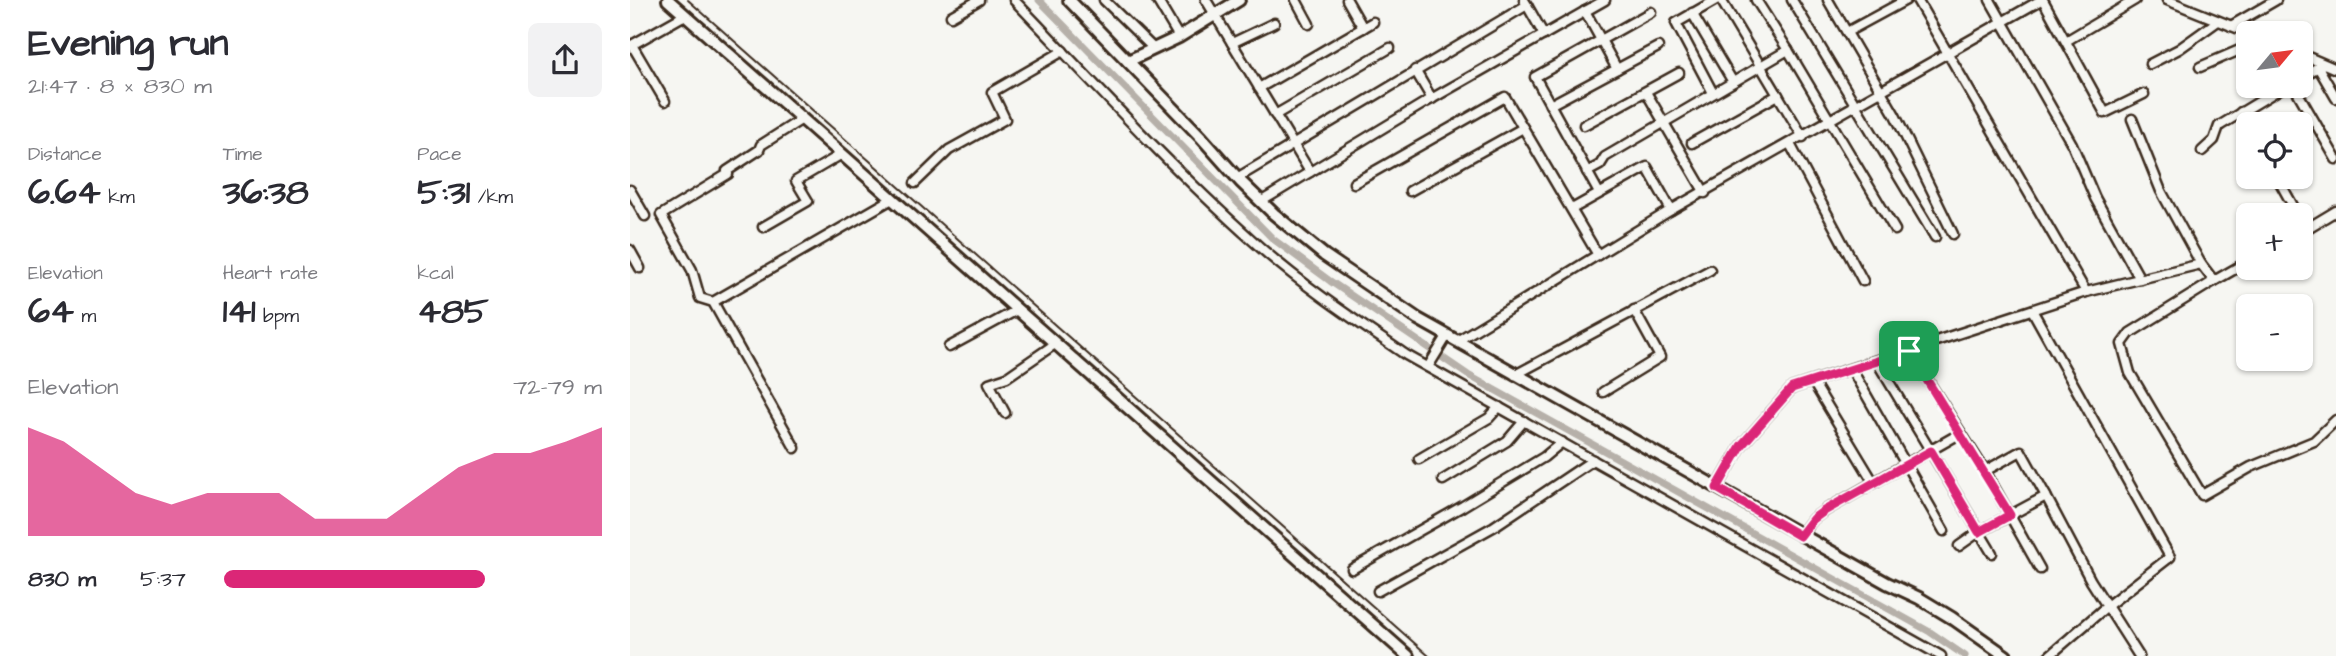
<!DOCTYPE html>
<meta charset="utf-8">
<style>
:root{--surface:#fff;--page:#f2f2f3;--text:#2b2b33;--muted:#7c7c81;--accent:#db2777}
body{margin:0;font-family:"Architects Daughter",sans-serif;background:var(--page);color:var(--text);height:100vh;display:flex;flex-direction:column;font-size:26px;white-space:nowrap}
*{box-sizing:border-box;margin:0}
p{font-size:23px;color:var(--muted)}
.icon{flex:none;width:38px;height:38px;fill:none;stroke:currentColor;stroke-width:2;stroke-linecap:round;stroke-linejoin:round}
.map{position:relative;flex:1;overflow:hidden}
.details{display:flex;flex-direction:column;background:var(--surface);width:630px}
.details>*{flex:none}
.needle{width:46px;rotate:61deg}
.buttons{position:absolute;left:1606px;top:21px;display:grid;gap:14px}
.buttons a{display:grid;place-items:center;width:77px;height:77px;border-radius:10px;background:var(--surface);box-shadow:0 2px 5px #0004;font-size:35px}
.pin{position:absolute;display:grid;place-items:center;width:60px;height:60px;color:#fff;margin:-30px;border-radius:14px;box-shadow:0 4px 10px #0006}
.round{display:grid;place-items:center;flex:none;width:74px;height:74px;border-radius:10px;background:var(--page)}
.summary{display:flex;align-items:center;justify-content:space-between;height:119px;padding:0 28px}
h1{font-size:38px;font-weight:700;line-height:52px}
.metrics{display:grid;grid-template-columns:repeat(3,1fr);gap:10px;height:119px;padding:7px 28px}
.metrics div{display:grid;align-content:center}
.metrics b{font-size:35px;font-weight:700}
.metrics small{font-size:19px;font-weight:400}
.metrics p{font-size:19px}
.chart{height:196px;padding:14px 28px}
.chart p{display:flex;justify-content:space-between}
.chart svg{width:100%;height:126px;margin-top:7px;fill:var(--accent);opacity:.7}
ul{padding:0 28px;list-style:none;font-size:23px}
li{display:grid;grid-template-columns:112px 84px 1fr;align-items:center;height:52px}
li i{height:18px;border-radius:9px;background:var(--accent)}
main{display:flex;flex:1;min-height:0}
.map>svg:first-child{display:block}
.lines{fill:none;stroke-linecap:round;stroke-linejoin:round}
.canal{stroke:#b6b0a9;stroke-width:7}
.street-casing{stroke:#3b2a1e;stroke-width:13}
.secondary-casing{stroke:#3b2a1e;stroke-width:16}
.street{stroke:#f6f6f2;stroke-width:8}
.secondary{stroke:#f6f6f2;stroke-width:10}
.rail{stroke:#3b2a1e;stroke-width:2}
.route-casing{stroke:#fff;stroke-width:14}
.route{stroke:#db2777;stroke-width:9}
</style>
<main>
<section class="details">
<div class="summary"><div><h1>Evening run</h1><p>21:47 · 8 × 830 m</p></div><a class="round"><svg class="icon" aria-label="share" viewBox="0 0 24 24"><path d="M12 15V3M7 8l5-5 5 5M5 13v7h14v-7"/></svg></a></div>
<div class="metrics">
<div><p>Distance</p><b>6.64<small> km</small></b></div>
<div><p>Time</p><b>36:38</b></div>
<div><p>Pace</p><b>5:31<small> /km</small></b></div>
</div>
<div class="metrics">
<div><p>Elevation</p><b>64<small> m</small></b></div>
<div><p>Heart rate</p><b>141<small> bpm</small></b></div>
<div><p>kcal</p><b>485</b></div>
</div>
<div class="chart"><p><span>Elevation</span>72–79 m</p>
<svg viewBox="0 0 160 44" preserveAspectRatio="none"><path d="M0 44V6L10 11L20 20L30 29L40 33L50 29L60 29L70 29L80 38L90 38L100 38L110 29L120 20L130 15L140 15L150 11L160 6V44z"/></svg>
</div>
<ul>
<li><b>830 m</b>5:37<i style="width:69%"></i></li>
</ul>
</section>
<div class="map">
<svg width="1706" height="656" viewBox="0 0 1706 656">
<rect width="100%" height="100%" fill="#f6f6f2"/>
<filter id="ink" filterUnits="userSpaceOnUse"><feTurbulence type="fractalNoise" baseFrequency=".0143" numOctaves="2"/><feDisplacementMap in="SourceGraphic" scale="14" xChannelSelector="R" yChannelSelector="G"/><feConvolveMatrix kernelMatrix="1 2 1 2 8 2 1 2 1" color-interpolation-filters="sRGB"/></filter>
<g filter="url(#ink)">
<g class="lines">
<!-- canal -->
<polyline class="canal" points="409,0 643,239 700,281 838,375 1300,632 1335,656"/>
<!-- street casing -->
<g class="street-casing">
<g id="street">
<path d="M384,0C462,81 538,165 622,240C669,283 723,319 776,355L1311,656"/>
<polyline points="474,0 524,49"/>
<polyline points="527,0 549,37"/>
<polyline points="576,0 680,172"/>
<polyline points="666,0 679,24"/>
<polyline points="717,0 733,28"/>
<polyline points="894,0 914,35"/>
<polyline points="1091,0 1173,137"/>
<polyline points="1126,0 1158,50"/>
<polyline points="1162,0 1305,237"/>
<polyline points="1198,0 1265,115 1323,234"/>
<polyline points="1360,0 1442,144 1465,198 1510,279"/>
<polyline points="1413,0 1475,113 1514,94"/>
<polyline points="1537,0 1619,33"/>
<polyline points="955,11 987,69"/>
<polyline points="1062,13 1103,82"/>
<polyline points="321,16 349,0"/>
<polyline points="1601,26 1646,0"/>
<polyline points="1217,32 1276,0"/>
<polyline points="1436,41 1505,0"/>
<polyline points="602,43 644,23"/>
<polyline points="2,45 35,101"/>
<polyline points="0,46 55,15"/>
<polyline points="1671,54 1706,69"/>
<polyline points="1520,64 1549,49 1588,21"/>
<polyline points="1570,67 1619,46"/>
<polyline points="1688,67 1706,98"/>
<polyline points="785,70 802,99"/>
<polyline points="1671,77 1692,65"/>
<polyline points="1664,86 1706,159"/>
<polyline points="629,88 743,22"/>
<polyline points="1016,92 1075,193"/>
<polyline points="1083,93 1046,23 1086,0"/>
<polyline points="920,105 1028,47"/>
<polyline points="1611,112 1619,126"/>
<polyline points="645,115 760,48"/>
<polyline points="1502,119 1531,191 1571,264"/>
<polyline points="954,125 1049,73"/>
<polyline points="1062,143 1148,95"/>
<polyline points="1160,144 1233,281"/>
<polyline points="1572,151 1584,140 1589,126 1655,86"/>
<polyline points="957,172 970,165 975,157 1158,50 1265,230"/>
<polyline points="1647,177 1668,215"/>
<polyline points="607,178 897,5"/>
<polyline points="285,183 319,150 375,119 362,92 433,51"/>
<polyline points="724,183 875,97 968,255"/>
<polyline points="0,190 15,216"/>
<polyline points="780,191 893,128"/>
<polyline points="969,193 905,77 1021,12"/>
<polyline points="632,201 796,102 975,0"/>
<polyline points="942,209 1017,167 1041,210"/>
<polyline points="133,227 178,201 166,181 212,154"/>
<polyline points="1671,232 1706,211"/>
<polyline points="0,250 10,268"/>
<polyline points="1584,281 1500,333 1492,344 1500,373 1572,495 1621,467 1684,441 1706,420"/>
<polyline points="1456,292 1571,264 1584,281 1619,261"/>
<polyline points="83,302 262,199"/>
<polyline points="1402,310 1540,557 1477,606 1419,656"/>
<polyline points="827,341 1041,210 1411,0"/>
<polyline points="319,347 387,310"/>
<polyline points="1279,351 1355,471 1410,569"/>
<polyline points="1247,362 1362,553"/>
<polyline points="798,367 817,336"/>
<polyline points="1222,370 1314,531"/>
<polyline points="885,375 1080,270"/>
<polyline points="1183,382 1244,483"/>
<polyline points="973,392 1030,357 1004,310"/>
<polyline points="375,413 359,383 377,377 425,344"/>
<polyline points="165,448 83,302 70,298 62,270 31,215 98,174 97,171 129,150 131,145 172,119"/>
<polyline points="789,459 859,418 869,407"/>
<polyline points="813,480 877,441 894,421"/>
<polyline points="1087,488 1111,446 1162,388 1456,292 1287,0"/>
<polyline points="1416,496 1461,581 1509,656"/>
<polyline points="1170,536 1183,519 1194,511 1331,433"/>
<polyline points="1329,546 1349,532 1416,496 1391,451 1355,471"/>
<polyline points="722,569 833,506 914,457 932,442"/>
<polyline points="748,591 863,527 963,460"/>
</g>
</g>
<!-- secondary casing -->
<g class="secondary-casing">
<g id="secondary">
<polyline points="38,0 778,656"/>
<polyline points="439,0 571,137 611,182 644,214 694,255 788,319 1257,583 1289,598 1322,618 1376,656"/>
<polyline points="498,61 549,37 609,0"/>
</g>
</g>
<!-- street -->
<use href="#street" class="street"/>
<!-- secondary -->
<use href="#secondary" class="secondary"/>
<!-- rail -->
<polyline class="rail" points="58,0 799,656"/>
</g>
</g>
<g class="lines" filter="url(#ink)">
<!-- route casing -->
<g class="route-casing">
<polygon id="route" points="1279,351 1380,515 1349,532 1301,451 1194,511 1183,519 1170,536 1087,488 1111,446 1162,388"/>
</g>
<!-- route -->
<use href="#route" class="route"/>
</g>
</svg>
<div class="buttons">
<a><svg class="needle" viewBox="-14 -14 28 28"><path d="M0-13l5 13h-10z" fill="#e53935"/><path d="M0 13l5-13h-10z" fill="#7c7c81"/></svg></a>
<a><svg class="icon" aria-label="locate" viewBox="0 0 24 24"><circle cx="12" cy="12" r="6"/><path d="M12 2v4M12 18v4M2 12h4M18 12h4"/></svg></a>
<a>+</a>
<a>−</a>
</div>
<div class="pin" style="left:1279px;top:351px;background:#1e9e55"><svg class="icon" aria-label="arrive" viewBox="0 0 24 24"><path d="M6 21V4h12l-3 4 3 4H6"/></svg></div>
</div>
</main>
